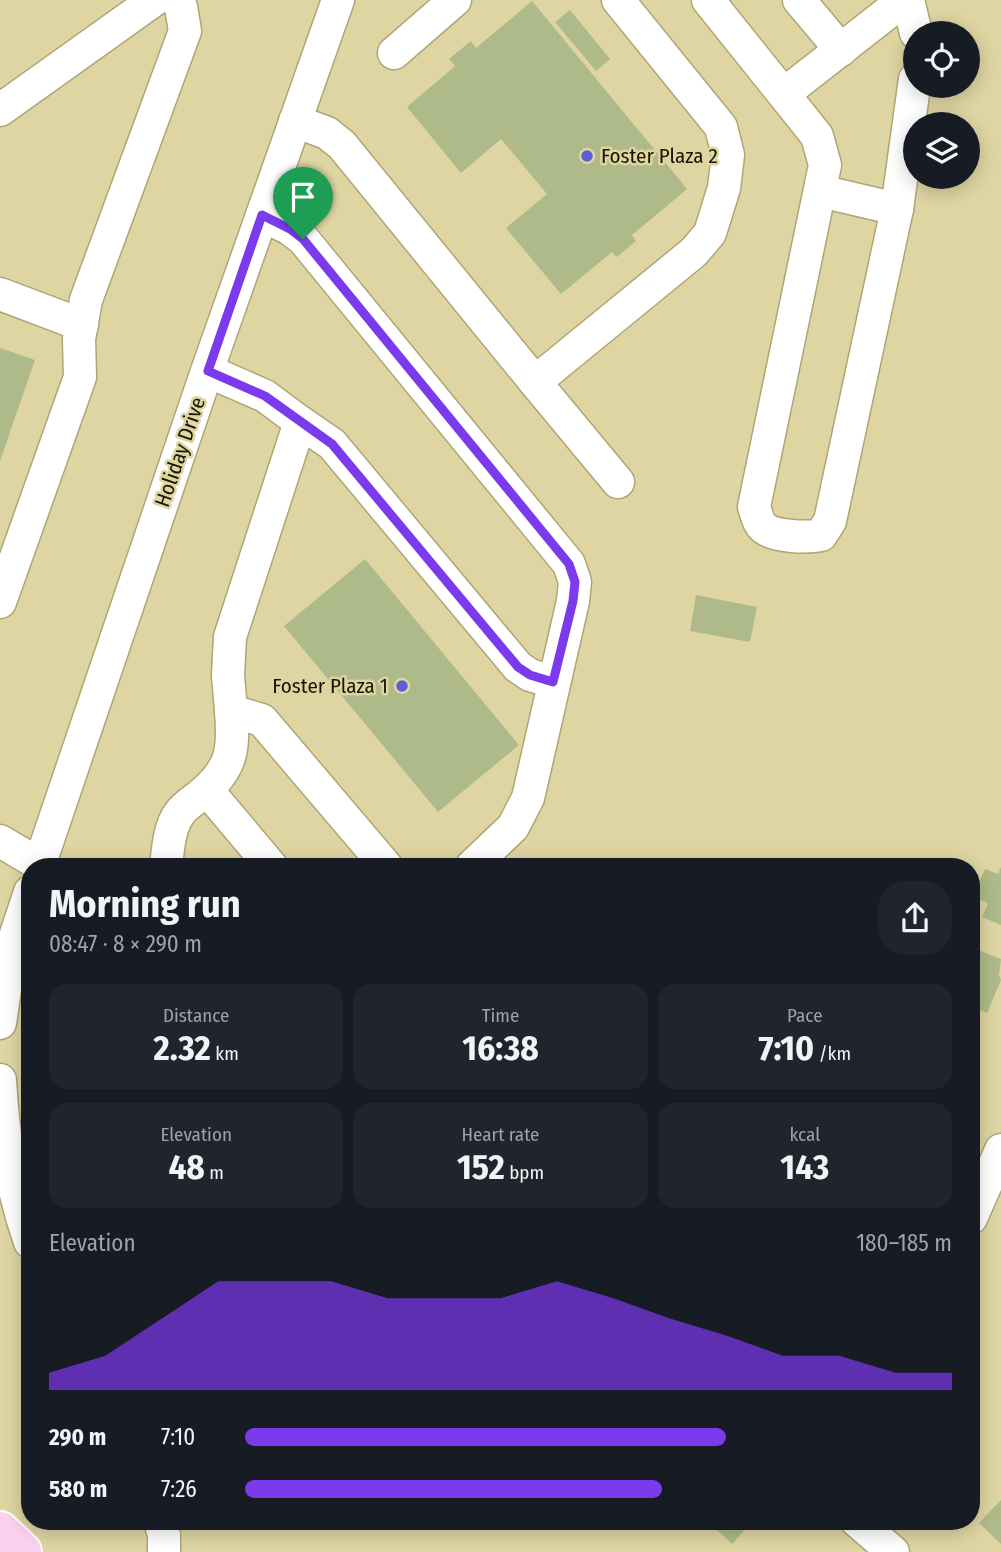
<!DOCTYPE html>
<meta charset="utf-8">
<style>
:root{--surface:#171b24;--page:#20242c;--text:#f1f3f6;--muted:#9ea1a6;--accent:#7c3aed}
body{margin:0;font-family:"Fira Sans Condensed",sans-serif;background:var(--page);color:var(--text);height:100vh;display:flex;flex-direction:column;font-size:26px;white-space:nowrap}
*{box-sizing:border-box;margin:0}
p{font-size:23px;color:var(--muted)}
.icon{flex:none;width:38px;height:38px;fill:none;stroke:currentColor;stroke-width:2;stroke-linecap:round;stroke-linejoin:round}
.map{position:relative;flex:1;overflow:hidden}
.side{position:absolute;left:21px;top:858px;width:959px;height:672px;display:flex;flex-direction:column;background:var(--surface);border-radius:28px;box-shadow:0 4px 18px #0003}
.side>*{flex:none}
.controls{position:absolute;left:903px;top:21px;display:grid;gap:14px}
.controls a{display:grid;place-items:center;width:77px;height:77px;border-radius:50%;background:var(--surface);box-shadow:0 4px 18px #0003;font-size:35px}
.pin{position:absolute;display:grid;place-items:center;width:60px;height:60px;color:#fff;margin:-72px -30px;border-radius:50% 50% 50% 0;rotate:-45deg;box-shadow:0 0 7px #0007}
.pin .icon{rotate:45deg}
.round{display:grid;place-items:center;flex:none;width:74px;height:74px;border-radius:28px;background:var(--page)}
.headline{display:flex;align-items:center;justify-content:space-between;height:119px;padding:0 28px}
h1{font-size:38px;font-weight:700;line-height:52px}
.stats{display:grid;grid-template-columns:repeat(3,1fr);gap:10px;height:119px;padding:7px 28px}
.stats div{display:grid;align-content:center;border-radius:18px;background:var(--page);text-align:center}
.stats b{font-size:35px;font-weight:700}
.stats small{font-size:19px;font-weight:400}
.stats p{font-size:19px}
.chart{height:196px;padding:14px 28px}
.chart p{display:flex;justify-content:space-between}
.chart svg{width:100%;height:126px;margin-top:7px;fill:var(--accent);opacity:.7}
ul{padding:0 28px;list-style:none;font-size:23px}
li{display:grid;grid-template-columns:112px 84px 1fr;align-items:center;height:52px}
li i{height:18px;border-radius:9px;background:var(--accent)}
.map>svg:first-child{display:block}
.building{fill:#aeba89}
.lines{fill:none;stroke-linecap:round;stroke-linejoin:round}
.minor-casing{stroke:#afa675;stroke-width:35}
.major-casing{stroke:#fff;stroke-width:42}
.minor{stroke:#fff;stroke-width:32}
.major{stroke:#fcd1ee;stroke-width:38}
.route-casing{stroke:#fff;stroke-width:14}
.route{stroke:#7c3aed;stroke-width:9}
.poi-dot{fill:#5f5ed7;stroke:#ded5a2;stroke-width:2.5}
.labels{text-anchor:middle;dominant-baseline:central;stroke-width:5;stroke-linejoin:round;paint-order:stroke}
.poi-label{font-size:21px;fill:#191503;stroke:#ded5a2;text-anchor:start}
.street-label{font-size:21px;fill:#191503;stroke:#ded5a2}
</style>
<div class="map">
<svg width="1001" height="1552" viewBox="0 0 1001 1552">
<rect width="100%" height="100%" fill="#ded5a2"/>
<!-- building -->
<g class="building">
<polygon points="532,1 687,189 632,235 636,241 617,257 612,252 561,294 506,228 547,194 501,139 461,173 407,107 455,66 449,59 471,41 476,48"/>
<polygon points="570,10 610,59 596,71 555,22"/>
<polygon points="0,348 35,360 0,461"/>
<polygon points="365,559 519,745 438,812 284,626"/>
<polygon points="696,595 757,607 750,642 690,631"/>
<polygon points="1001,867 1001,925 982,917 988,903 973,897 985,869 998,874"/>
<polygon points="971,947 1001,959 999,975 1001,980 987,1013 971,1007"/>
<polygon points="1001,1500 1001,1544 979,1523"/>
<polygon points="708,1521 753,1521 732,1544"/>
</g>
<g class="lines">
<!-- minor casing -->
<g class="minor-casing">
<g id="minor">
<path d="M708,0L817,136L825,165L754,507C757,515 758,523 764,528C775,537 808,538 821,535L830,521L897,209L915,79"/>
<polyline points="799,0 841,50"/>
<polyline points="908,0 916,33"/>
<polyline points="394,53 455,0"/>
<polyline points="785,93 904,0"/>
<polyline points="0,110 154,0"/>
<polyline points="295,121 327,133 342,145 535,382 694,252 710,233 724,188 728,155 721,127 618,0"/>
<polyline points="820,191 897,209"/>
<polyline points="262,215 290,229 303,239 569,564 575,582 573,601 528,798 513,827 472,866"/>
<polyline points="0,294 82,325"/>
<polyline points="208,371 265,396 300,422 230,637 228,675 231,711 262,720 386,866"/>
<polyline points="535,382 618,482"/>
<polyline points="300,422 332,444 518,667 530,675 553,682"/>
<polyline points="0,602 80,377 79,339 86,300 185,31 181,7 176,0"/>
<polyline points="207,790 271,866"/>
<polyline points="0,841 39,864"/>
<polyline points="39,866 206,374 338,0"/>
<path d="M166,866C168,850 169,828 179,814C184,806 196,799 203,793C233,767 234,748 231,711"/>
<polyline points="0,1023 11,949 30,892"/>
<path d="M0,1080C3,1136 11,1188 30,1242"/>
<polyline points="971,1218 1001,1150"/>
<polyline points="160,1521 164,1535 164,1552"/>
<polyline points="857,1521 893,1552"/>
</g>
</g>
<!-- major casing -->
<g class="major-casing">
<polyline id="major" points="0,1531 22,1552"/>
</g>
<!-- minor -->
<use href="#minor" class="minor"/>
<!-- major -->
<use href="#major" class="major"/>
</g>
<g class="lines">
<!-- route casing -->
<g class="route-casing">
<polygon id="route" points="262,215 290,229 303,239 569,564 575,582 573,601 553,682 530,675 518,667 332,444 265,396 208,371"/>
</g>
<!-- route -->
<use href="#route" class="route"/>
</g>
<!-- markers -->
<g class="poi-dot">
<circle cx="587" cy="156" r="7"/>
<circle cx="402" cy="686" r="7"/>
</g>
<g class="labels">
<!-- poi labels -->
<g class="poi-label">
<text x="601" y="156">Foster Plaza 2</text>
<text x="388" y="686" text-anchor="end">Foster Plaza 1</text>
</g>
<!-- street labels -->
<g class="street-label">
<text transform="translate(180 452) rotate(-71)">Holiday Drive</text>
</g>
</g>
</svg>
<div class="controls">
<a><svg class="icon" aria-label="locate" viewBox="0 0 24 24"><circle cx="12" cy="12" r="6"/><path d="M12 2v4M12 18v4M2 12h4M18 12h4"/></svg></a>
<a><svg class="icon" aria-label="layers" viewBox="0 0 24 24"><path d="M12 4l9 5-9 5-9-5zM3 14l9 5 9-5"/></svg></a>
</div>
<div class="pin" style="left:303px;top:239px;background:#1e9e55"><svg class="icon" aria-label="arrive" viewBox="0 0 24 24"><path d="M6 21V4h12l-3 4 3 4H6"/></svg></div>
<section class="side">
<div class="headline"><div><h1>Morning run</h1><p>08:47 · 8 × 290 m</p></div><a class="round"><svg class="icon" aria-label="share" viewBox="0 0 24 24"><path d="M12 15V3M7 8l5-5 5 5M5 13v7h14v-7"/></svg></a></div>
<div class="stats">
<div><p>Distance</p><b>2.32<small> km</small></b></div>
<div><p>Time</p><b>16:38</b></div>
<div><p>Pace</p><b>7:10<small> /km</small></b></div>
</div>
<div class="stats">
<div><p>Elevation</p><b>48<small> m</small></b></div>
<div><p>Heart rate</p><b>152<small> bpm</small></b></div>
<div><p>kcal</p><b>143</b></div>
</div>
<div class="chart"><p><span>Elevation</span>180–185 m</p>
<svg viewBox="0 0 160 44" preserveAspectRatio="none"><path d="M0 44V38L10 32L20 19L30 6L40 6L50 6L60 12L70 12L80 12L90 6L100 12L110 19L120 25L130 32L140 32L150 38L160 38V44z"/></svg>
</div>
<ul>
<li><b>290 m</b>7:10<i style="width:68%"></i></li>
<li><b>580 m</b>7:26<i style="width:59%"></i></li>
</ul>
</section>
</div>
